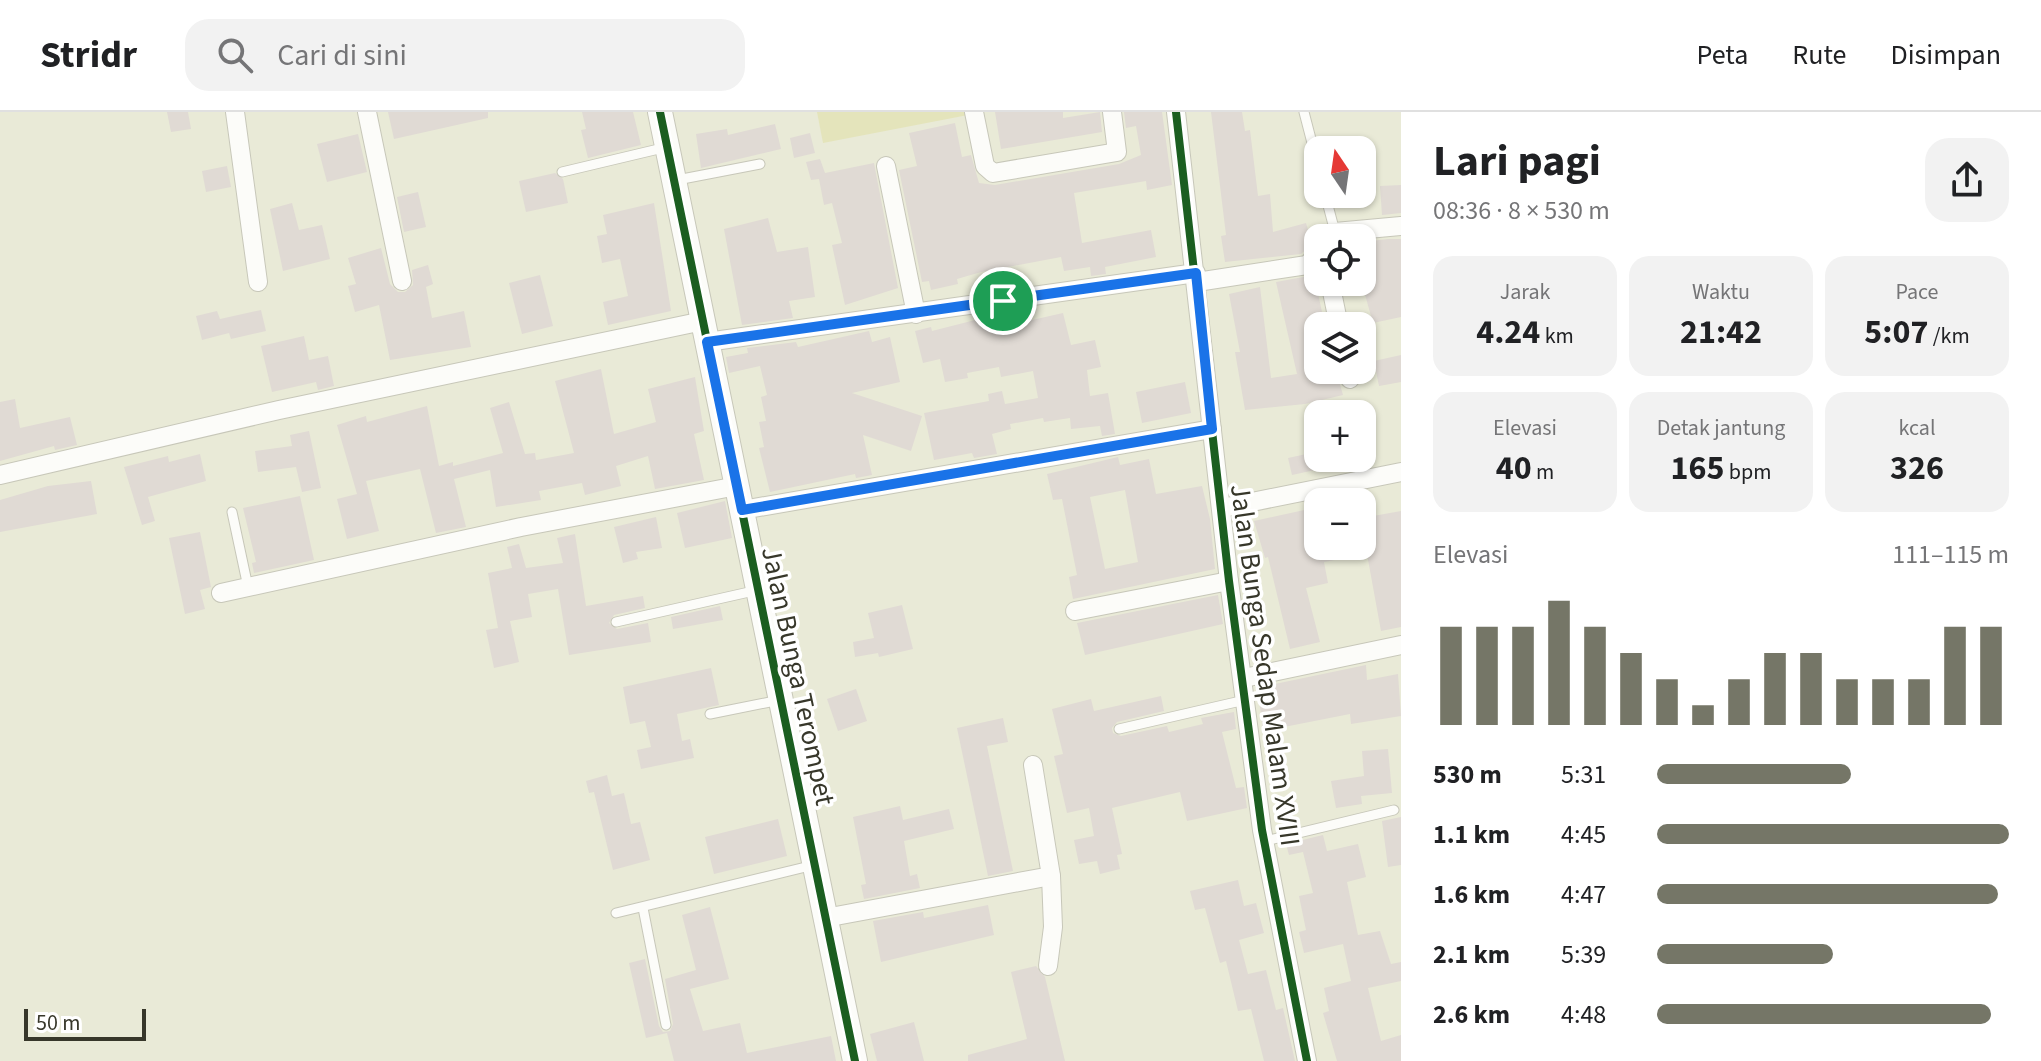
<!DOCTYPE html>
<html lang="id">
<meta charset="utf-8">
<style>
:root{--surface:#fff;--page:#f2f2f2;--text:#202124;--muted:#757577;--line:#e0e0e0;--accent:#757667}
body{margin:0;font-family:"Source Sans 3",sans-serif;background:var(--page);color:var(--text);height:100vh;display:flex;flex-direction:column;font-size:30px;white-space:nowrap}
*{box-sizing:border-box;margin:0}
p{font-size:26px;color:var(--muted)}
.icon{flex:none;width:44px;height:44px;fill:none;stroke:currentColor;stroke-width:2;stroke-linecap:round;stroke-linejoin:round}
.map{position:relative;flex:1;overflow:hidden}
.details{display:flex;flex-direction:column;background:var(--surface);width:640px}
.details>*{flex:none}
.needle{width:52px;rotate:347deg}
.buttons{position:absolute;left:1304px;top:24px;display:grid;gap:16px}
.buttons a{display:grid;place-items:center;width:72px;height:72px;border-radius:16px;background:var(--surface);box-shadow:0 2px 6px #0004;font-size:40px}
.scale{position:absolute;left:24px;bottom:20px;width:122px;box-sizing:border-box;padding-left:8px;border:4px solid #37372a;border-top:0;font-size:22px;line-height:28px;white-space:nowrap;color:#37372a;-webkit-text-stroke:6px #fff;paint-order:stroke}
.pin{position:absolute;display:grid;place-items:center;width:68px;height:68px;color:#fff;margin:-34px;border:4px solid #fff;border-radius:50%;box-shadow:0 2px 8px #0007}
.round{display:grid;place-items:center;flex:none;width:84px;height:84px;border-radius:24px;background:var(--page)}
.overview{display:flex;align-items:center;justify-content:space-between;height:136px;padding:0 32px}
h1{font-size:44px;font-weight:700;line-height:60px}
.stats{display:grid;grid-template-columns:repeat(3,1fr);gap:12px;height:136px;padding:8px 32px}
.stats div{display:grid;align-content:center;border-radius:20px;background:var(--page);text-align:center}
.stats b{font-size:34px;font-weight:700}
.stats small{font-size:22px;font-weight:400}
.stats p{font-size:22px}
.chart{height:224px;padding:16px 32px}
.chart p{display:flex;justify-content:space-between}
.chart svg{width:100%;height:144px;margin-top:8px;stroke:var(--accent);stroke-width:6}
ul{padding:0 32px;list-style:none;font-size:26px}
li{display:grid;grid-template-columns:128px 96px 1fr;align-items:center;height:60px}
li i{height:20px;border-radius:10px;background:var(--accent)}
header{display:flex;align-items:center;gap:48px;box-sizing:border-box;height:112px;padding:0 40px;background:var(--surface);border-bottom:2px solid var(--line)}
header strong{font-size:38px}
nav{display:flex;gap:44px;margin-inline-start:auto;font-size:28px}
.search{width:560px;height:72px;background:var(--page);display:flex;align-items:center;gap:20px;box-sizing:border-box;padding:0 28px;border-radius:24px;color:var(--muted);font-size:30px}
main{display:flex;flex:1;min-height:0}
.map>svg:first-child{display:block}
.green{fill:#e4e4bb}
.building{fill:#e0dad4;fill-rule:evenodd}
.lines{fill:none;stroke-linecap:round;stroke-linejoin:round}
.lane-casing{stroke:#c7c7b9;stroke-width:11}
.street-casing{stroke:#c7c7b9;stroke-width:20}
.secondary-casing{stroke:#c7c7b9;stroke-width:26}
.lane{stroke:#fcfcf9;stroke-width:9}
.street{stroke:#fcfcf9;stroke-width:18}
.secondary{stroke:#fcfcf9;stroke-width:24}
.cycleway-casing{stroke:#fff;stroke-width:13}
.cycleway{stroke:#1b5e20;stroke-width:8}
.route-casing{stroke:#fff;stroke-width:16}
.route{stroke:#1a73e8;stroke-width:10}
.labels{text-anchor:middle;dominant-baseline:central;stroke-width:7;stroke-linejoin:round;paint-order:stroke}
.street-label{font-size:28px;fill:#37372a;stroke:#fff}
</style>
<header>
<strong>Stridr</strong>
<div class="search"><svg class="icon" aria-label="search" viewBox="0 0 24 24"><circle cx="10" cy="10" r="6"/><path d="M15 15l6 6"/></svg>Cari di sini</div>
<nav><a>Peta</a><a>Rute</a><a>Disimpan</a></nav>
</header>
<main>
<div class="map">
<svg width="1401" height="949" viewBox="0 0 1401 949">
<rect width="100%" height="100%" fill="#e9ead7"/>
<!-- green -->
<polygon class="green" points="817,0 967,0 968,3 823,31"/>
<!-- building -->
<g class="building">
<polygon points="167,0 188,0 191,17 171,20"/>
<polygon points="388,0 488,0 488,6 394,27"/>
<polygon points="582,0 633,0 641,33 588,46 581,18 586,17"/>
<polygon points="995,0 1063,0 1063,6 1100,0 1102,20 1001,37"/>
<polygon points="1124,0 1162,0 1172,73 1147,78 1146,69 1074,81 1082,131 1151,118 1156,145 1105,155 1106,162 1091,164 1090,155 1064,159 1061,145 981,160 957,167 958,172 931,178 929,169 922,170 899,58 917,54 909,21 955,11 962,45 971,43 979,71 995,73 1119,52 1141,43 1136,14 1126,16"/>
<polygon points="1211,0 1242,0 1245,19 1250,18 1258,84 1270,82 1273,120 1306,111 1312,132 1301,142 1225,150 1221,124 1226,123"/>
<polygon points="775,12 781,37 701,56 696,22 727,17 728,23"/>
<polygon points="810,21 815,41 794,46 790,26"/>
<polygon points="358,22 367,60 327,70 317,32"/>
<polygon points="820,47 825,61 874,51 898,176 845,193 832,133 842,131 832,91 824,93 819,67 811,68 806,50"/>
<polygon points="227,54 231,75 206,80 202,59"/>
<polygon points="555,61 563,67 568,91 526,100 519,69"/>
<polygon points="1401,73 1401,101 1382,103 1380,74"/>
<polygon points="418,80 426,115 404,120 397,85"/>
<polygon points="292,91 299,118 322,113 330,147 283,159 270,97"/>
<polygon points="654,91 671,199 608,213 603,190 628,184 620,147 602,151 597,124 607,122 603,103"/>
<polygon points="768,106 777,140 808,135 815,185 789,189 793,206 742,213 724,117"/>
<polygon points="1388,127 1401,127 1401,205 1373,211 1362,172 1362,130"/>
<polygon points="381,136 390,172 398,180 405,180 413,173 412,158 428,153 433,172 426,175 432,206 464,199 471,235 390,248 379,193 355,200 348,174 356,172 348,146"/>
<polygon points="540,163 553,214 522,222 509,171"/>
<polygon points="1314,163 1325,214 1318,214 1318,258 1336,258 1343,283 1305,292 1245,298 1235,240 1240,240 1229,182 1260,175 1271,266 1297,262 1276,170"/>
<polygon points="261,198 266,219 231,227 229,221 202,228 196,204 217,199 220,207"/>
<polygon points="1063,201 1071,233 1095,228 1101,255 1087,258 1090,284 1108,281 1115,322 1102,324 1100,314 1071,317 1070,306 1044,310 1043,306 1010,312 1011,317 992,322 997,342 974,346 972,341 934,348 924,301 989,289 988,282 1002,279 1005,292 1038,286 1033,259 1001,265 999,255 967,261 968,266 945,270 940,247 923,251 915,219 931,215 932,219 987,205 988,212 1031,203 1032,208"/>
<polygon points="869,219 872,230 890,225 900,270 852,281 922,304 911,339 863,323 872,363 856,366 855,362 770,380 759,336 764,335 759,310 766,309 761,285 767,283 760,254 729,261 726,245 748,241 747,236 796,230 798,235"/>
<polygon points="304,224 309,248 328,244 334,274 318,278 316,270 272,280 261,234"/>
<polygon points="1401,243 1401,270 1379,274 1374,249"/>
<polygon points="601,257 614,322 656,310 648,277 695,265 704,319 694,322 704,368 655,377 648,344 616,354 621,374 585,383 582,371 539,379 541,388 496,395 490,358 454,367 466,415 436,421 420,357 366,369 379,419 347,427 337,387 357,382 337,313 366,304 367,310 427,294 439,354 453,350 453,354 503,341 490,296 509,290 525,342 535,341 536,348 574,341 555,269"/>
<polygon points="1185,270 1191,301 1142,311 1136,280"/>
<polygon points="15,287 20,316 70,305 77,333 55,338 54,334 0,349 0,290"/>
<polygon points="309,319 321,376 302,380 296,355 258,360 255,339 292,334 290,323"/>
<polygon points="1311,341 1315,358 1292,363 1288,346"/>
<polygon points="200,342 206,369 148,385 155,409 142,413 124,355 168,344 169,350"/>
<path d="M1118,345L1120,353L1149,347L1156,382L1202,374L1210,407L1215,457L1073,487L1069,465L1077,463L1062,387L1053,388L1047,362ZM1125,378L1138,450L1105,457L1090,385Z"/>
<polygon points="91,369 97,402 0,420 0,388 48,374"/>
<polygon points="300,384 314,448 254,461 252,451 256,450 243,396"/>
<polygon points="725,389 732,426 685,436 677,401"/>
<polygon points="1318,395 1318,434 1362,434 1362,406 1401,399 1401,515 1381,519 1367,442 1324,450 1328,471 1306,476 1320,530 1290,537 1268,445 1265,446 1254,409"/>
<polygon points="656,405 662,436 636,440 638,447 623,451 614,415"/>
<polygon points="200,420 211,475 200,478 205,497 185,502 169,426"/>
<polygon points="575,422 586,494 643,484 645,496 614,503 609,511 617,517 648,511 651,530 569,543 558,477 528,482 532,505 510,509 519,550 494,556 486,518 498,516 488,461 512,456 507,435 519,432 526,456 563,451 557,426"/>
<polygon points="1218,483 1223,512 1085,543 1077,511"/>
<polygon points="902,493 913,537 879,545 878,541 855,545 853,530 874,526 868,501"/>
<polygon points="720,494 723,508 673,517 671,505"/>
<polygon points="1366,553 1367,568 1398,562 1401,604 1351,612 1350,602 1263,619 1258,579 1266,577 1265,574"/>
<polygon points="711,556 719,593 677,602 682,629 690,627 694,646 641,657 637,638 651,635 645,609 630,612 623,575"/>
<polygon points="856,577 867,609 838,619 827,587"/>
<polygon points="1161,584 1164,599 1117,610 1112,616 1113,621 1121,624 1167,614 1169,620 1203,612 1201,606 1234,600 1236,617 1222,620 1236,676 1244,675 1247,696 1187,709 1180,680 1112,696 1122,742 1117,743 1120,757 1100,762 1097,749 1079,752 1074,728 1094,724 1089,696 1067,701 1054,644 1063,642 1052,597 1091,587 1094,599"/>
<polygon points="1003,606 1008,630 987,634 1013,759 988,764 957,616"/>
<polygon points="1388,637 1392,681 1361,684 1362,692 1336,696 1331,669 1364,664 1362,639"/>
<polygon points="607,663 612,684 624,681 631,712 640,710 650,748 613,758 594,680 589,681 586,669"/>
<polygon points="900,694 903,708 949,697 954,717 904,729 910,764 917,762 920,776 864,787 861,773 866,772 853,705"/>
<polygon points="1401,705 1401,753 1388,755 1382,709"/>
<polygon points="778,707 787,744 714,762 705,725"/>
<polygon points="1323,723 1327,739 1358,732 1366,765 1347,770 1358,823 1380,819 1391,852 1401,850 1401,869 1368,876 1381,929 1401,923 1401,949 1337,949 1323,901 1329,899 1324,876 1351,869 1343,832 1304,841 1299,820 1306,818 1299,784 1313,781 1303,740 1289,743 1286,732"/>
<polygon points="1238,768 1244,794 1256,791 1264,821 1239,828 1248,862 1266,858 1276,898 1283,896 1295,949 1264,949 1251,897 1238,899 1226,849 1220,851 1205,796 1195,798 1190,779"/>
<polygon points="988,793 994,823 881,850 873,809 923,800 924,806"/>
<polygon points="710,795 729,867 690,877 703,919 740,911 747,941 831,924 836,949 674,949 667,921 646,926 629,851 645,847 659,914 663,920 670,919 673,912 665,867 696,858 682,803"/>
<polygon points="1036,854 1045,865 1065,949 968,949 968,943 1027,927 1011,860"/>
<polygon points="914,910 924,949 877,949 870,922"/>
</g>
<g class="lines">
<!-- lane casing -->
<g class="lane-casing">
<g id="lane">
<polyline points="1304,0 1318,54"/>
<polyline points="562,60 667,35"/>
<polyline points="677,68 760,52"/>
<polyline points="1325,82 1335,120"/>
<polyline points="232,400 248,475"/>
<polyline points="616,510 758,478"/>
<polyline points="710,602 780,588"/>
<polyline points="1119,617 1245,588"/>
<polyline points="1265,729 1394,698"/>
<polyline points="643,796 666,913"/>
<polyline points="616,801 814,753"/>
</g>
</g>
<!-- street casing -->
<g class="street-casing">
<g id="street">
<polyline points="235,0 258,170"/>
<polyline points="367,0 402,169"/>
<polyline points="974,0 985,54 993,61 1117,40 1112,0"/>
<polyline points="1176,0 1229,469 1262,718 1307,949"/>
<polyline points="886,54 916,202"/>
<polyline points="1326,126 1335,120 1401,114"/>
<polyline points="1197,170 1307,153 1318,142"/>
<polyline points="1330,170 1339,214"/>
<polyline points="707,230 1196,161"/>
<polyline points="1348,258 1350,267"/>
<polyline points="0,363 279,298 703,209"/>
<polyline points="1222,396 1401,360"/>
<polyline points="742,398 1212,317"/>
<polyline points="221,481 521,415 737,374"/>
<polyline points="1075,499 1229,469"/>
<polyline points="1244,566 1401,533"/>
<polyline points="825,806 1051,764 1033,653"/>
<polyline points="1048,854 1053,815 1051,764"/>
</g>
</g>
<!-- secondary casing -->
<g class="secondary-casing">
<polyline id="secondary" points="660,0 855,949"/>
</g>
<!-- lane -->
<use href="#lane" class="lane"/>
<!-- street -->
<use href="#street" class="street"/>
<!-- secondary -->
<use href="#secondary" class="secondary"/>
<!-- cycleway casing -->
<g class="cycleway-casing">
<g id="cycleway">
<polyline points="660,0 855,949"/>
<polyline points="1176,0 1229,469 1262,718 1307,949"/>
</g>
</g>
<!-- cycleway -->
<use href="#cycleway" class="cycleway"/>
</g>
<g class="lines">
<!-- route casing -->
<g class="route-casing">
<polygon id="route" points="1196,161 1212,317 742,398 707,230"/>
</g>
<!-- route -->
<use href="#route" class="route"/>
</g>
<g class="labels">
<!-- street labels -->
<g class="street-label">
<text transform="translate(1265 553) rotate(82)">Jalan Bunga Sedap Malam XVIII</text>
<text transform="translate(798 564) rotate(78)">Jalan Bunga Terompet</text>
</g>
</g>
</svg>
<div class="buttons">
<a><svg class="needle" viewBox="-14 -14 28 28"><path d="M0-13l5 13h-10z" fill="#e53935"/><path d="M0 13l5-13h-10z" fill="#757577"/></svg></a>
<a><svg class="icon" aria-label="locate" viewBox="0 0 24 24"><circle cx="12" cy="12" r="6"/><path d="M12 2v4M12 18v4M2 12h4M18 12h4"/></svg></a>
<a><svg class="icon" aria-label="layers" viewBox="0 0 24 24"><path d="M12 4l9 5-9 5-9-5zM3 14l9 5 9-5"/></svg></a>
<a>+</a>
<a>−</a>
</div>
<div class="scale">50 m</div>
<div class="pin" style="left:1003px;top:189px;background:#1e9e55"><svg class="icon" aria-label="arrive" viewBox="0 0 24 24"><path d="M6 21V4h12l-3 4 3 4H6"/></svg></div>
</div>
<section class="details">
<div class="overview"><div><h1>Lari pagi</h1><p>08:36 · 8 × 530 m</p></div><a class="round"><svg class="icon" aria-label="share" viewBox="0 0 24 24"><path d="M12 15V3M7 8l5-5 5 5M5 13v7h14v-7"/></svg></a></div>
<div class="stats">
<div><p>Jarak</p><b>4.24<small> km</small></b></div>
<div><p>Waktu</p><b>21:42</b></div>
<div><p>Pace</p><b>5:07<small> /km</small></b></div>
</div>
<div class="stats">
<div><p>Elevasi</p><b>40<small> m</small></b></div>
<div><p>Detak jantung</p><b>165<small> bpm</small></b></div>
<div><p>kcal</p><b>326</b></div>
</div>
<div class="chart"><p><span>Elevasi</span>111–115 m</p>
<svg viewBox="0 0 160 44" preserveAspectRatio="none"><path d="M5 44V14M15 44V14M25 44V14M35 44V6M45 44V14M55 44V22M65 44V30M75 44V38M85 44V30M95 44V22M105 44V22M115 44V30M125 44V30M135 44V30M145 44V14M155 44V14"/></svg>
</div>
<ul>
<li><b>530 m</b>5:31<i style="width:55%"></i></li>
<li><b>1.1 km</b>4:45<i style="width:100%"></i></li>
<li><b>1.6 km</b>4:47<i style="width:97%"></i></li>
<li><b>2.1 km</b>5:39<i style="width:50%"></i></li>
<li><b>2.6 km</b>4:48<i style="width:95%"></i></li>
</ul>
</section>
</main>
